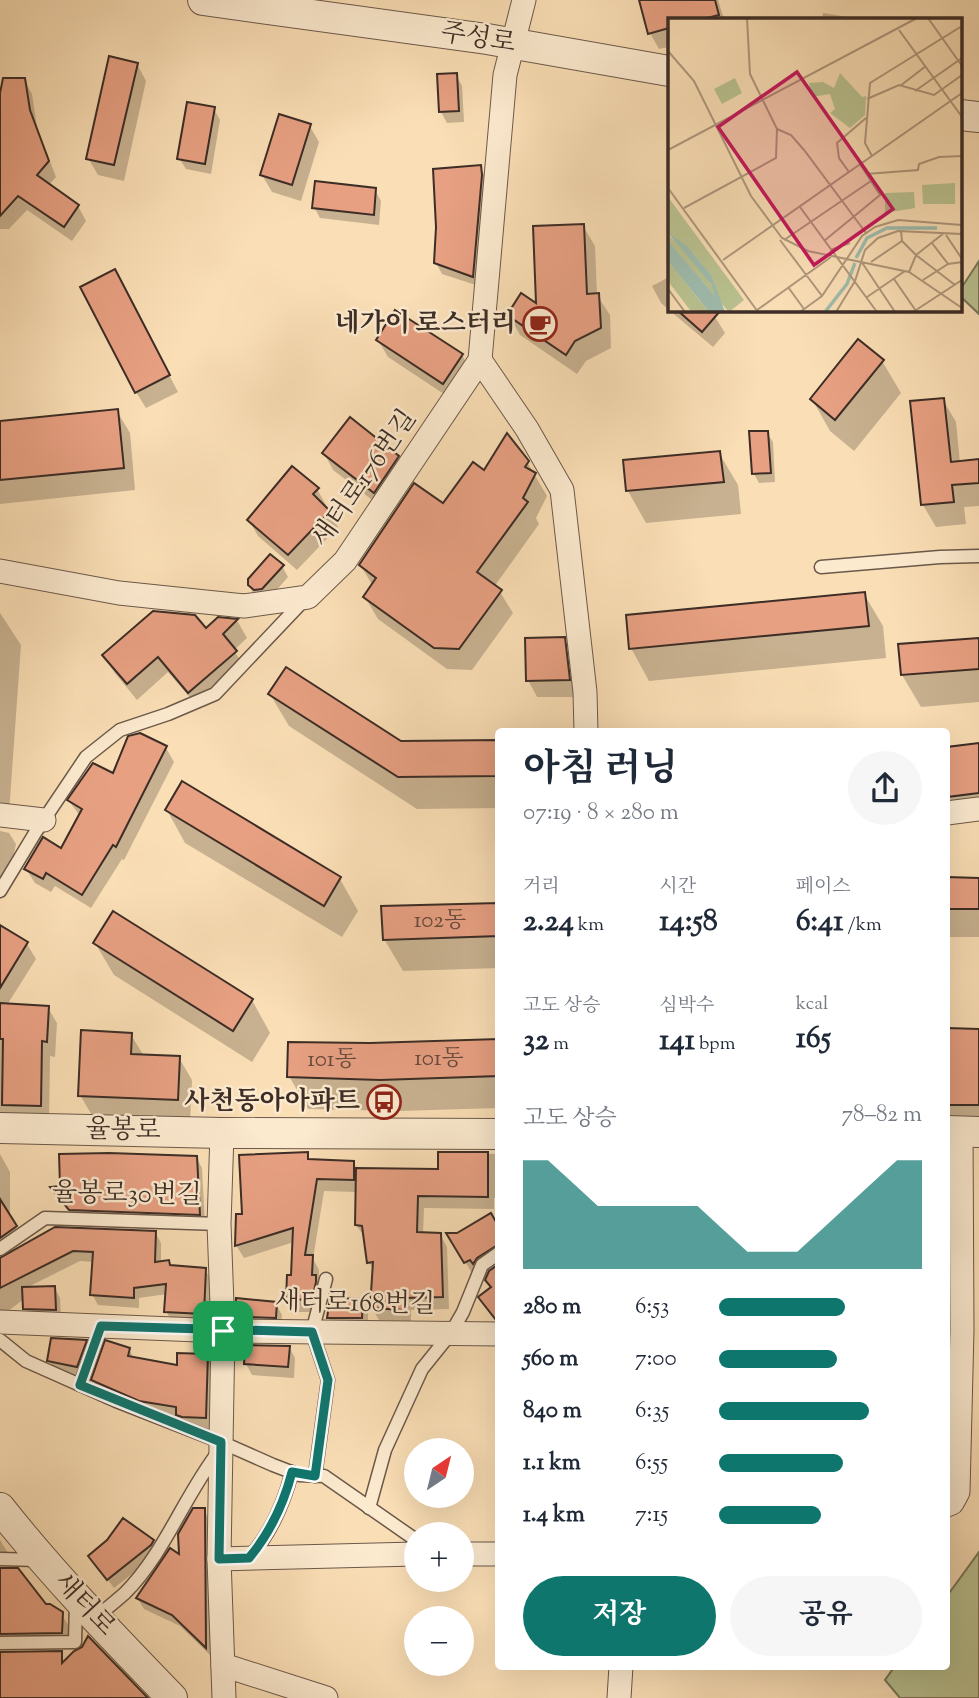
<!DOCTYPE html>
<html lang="ko">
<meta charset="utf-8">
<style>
:root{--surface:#fff;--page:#f6f6f7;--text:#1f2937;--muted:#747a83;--accent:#0f766e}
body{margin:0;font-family:"Sorts Mill Goudy","Noto Serif KR",serif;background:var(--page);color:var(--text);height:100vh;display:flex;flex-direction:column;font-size:26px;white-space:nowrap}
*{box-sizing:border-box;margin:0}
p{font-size:23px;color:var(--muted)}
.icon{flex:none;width:38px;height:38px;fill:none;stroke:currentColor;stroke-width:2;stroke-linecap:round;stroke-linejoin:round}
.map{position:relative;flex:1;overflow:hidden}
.sheet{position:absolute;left:495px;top:728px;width:455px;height:942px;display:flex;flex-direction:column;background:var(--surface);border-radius:7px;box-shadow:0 7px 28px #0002}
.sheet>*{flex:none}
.needle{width:46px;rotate:35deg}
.controls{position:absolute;left:404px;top:1438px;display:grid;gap:14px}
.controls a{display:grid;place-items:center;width:70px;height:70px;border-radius:50%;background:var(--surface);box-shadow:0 7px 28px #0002;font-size:35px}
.pin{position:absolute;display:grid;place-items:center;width:60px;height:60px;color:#fff;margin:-30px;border-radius:14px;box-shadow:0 4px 10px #0006}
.round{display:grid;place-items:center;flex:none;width:74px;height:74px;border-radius:37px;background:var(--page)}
.headline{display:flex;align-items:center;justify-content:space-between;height:119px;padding:0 28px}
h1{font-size:38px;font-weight:700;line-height:52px}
.figures{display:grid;grid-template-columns:repeat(3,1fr);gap:10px;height:119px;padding:7px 28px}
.figures div{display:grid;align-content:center}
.figures b{font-size:30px;font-weight:700}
.figures small{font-size:19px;font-weight:400}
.figures p{font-size:19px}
.chart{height:196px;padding:14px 28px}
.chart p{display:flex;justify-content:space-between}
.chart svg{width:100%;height:126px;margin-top:7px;fill:var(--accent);opacity:.7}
.action{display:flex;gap:14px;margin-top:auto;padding:14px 28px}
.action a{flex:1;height:80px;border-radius:42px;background:var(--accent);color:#fff;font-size:28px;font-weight:700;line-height:80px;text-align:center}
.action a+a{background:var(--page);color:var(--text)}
ul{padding:0 28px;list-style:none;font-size:23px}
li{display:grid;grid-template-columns:112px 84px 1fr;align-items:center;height:52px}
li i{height:18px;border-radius:9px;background:var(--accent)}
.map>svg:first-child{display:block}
.green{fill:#bac291;stroke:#7b785c;stroke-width:2}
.shadow{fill:#0003}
.building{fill:#e7a082;stroke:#3c2d26;stroke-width:2}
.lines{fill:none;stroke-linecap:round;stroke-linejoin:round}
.service-casing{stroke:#6c594a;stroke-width:15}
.minor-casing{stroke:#6c594a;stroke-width:25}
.tertiary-casing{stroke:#6c594a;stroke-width:32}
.service{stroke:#fceacf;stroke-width:12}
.minor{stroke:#fceacf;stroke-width:23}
.tertiary{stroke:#fceacf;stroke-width:30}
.route-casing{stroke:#fff;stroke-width:14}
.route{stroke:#0f766e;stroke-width:9}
.labels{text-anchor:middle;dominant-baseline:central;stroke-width:5;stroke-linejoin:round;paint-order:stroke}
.number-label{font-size:23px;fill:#674a3d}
.street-label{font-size:26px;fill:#3c2d26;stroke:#fceacf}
.poi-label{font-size:26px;font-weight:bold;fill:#3c2d26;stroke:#fceacf;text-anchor:end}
.inset-river{fill:none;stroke:#9ebcae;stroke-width:3.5}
.inset-road{fill:none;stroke:#ae977c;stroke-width:2}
.view{fill:#c2185b;fill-opacity:0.15;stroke:#c2185b;stroke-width:3.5}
.inset-edge{fill:none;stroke:#3c2d26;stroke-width:3.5}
</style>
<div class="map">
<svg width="979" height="1698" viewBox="0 0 979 1698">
<rect width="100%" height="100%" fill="#fadeb5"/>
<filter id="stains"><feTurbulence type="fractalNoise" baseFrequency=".00286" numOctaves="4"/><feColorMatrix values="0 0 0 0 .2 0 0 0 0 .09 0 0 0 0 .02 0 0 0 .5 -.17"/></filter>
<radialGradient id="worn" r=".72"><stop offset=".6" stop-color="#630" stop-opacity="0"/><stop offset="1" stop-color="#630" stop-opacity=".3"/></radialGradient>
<!-- green -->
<g class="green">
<polygon points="979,261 979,314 960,296 960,290"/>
<polygon points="979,1552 979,1698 900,1698 885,1680 895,1666 947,1666 947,1596"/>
</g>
<!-- shadow -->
<g class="shadow">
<polygon points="641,0 718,0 724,19 669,19 669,47 659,49 650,33"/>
<polygon points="823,13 860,19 822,19"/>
<polygon points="137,64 146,81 124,181 98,175 88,158"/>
<polygon points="456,75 462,86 464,122 447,123 441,112 439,76"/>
<polygon points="24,79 32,94 37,127 56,177 48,186 78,206 86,221 72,241 27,210 9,229 0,229 0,103"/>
<polygon points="214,109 220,120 211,174 186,169 179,158"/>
<polygon points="309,125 319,142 301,201 272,192 262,175"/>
<polygon points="480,167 486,178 479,286 442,274 436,263 435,170"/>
<polygon points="375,190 381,201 379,225 320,218 314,207"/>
<polygon points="583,226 595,246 597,295 610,315 611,348 586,361 577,374 520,335 509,315 537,306"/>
<polygon points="669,277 669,310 661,303 652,286"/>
<polygon points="124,288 178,392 146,408 136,392"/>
<polygon points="669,310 707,310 715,317 725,333 713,347"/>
<polygon points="378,340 462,355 471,372 453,400 388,357"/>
<polygon points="882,361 901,393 854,451 830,431 812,399"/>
<polygon points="943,400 956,422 960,463 979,461 979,506 964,507 966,524 936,527 923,505"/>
<polygon points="117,411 130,433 135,490 0,504 0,423"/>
<polygon points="767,433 773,442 775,482 759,483 754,474"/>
<polygon points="324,453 397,457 407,474 384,509 333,470"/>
<polygon points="719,453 738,485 741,514 646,523 628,491"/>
<polygon points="527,462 547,496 536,518 539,524 494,587 500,592 513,613 472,670 447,669 378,619 365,597 373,586 361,566 443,506 484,472"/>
<polygon points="317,489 326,505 324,507 338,527 297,570 258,536 249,520"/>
<polygon points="270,556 282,566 288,577 268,600 253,593 247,582"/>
<polygon points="864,594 883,626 886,658 649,681 631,648"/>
<polygon points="0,613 21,645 8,827 0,827"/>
<polygon points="219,619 238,622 247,638 234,650 245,669 199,708 168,672 137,700 114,672 104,656 206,630"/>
<polygon points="564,639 573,656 578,697 537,697 528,680"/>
<polygon points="979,639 979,702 921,707 902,675"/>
<polygon points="270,694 400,743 499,742 499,808 417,809 289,726"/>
<polygon points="979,744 979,809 947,814 947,747"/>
<polygon points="166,748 174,762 124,860 122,859 91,908 55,886 51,892 35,883 26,869 61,851 80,816 69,801"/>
<polygon points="167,810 340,879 358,911 342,937 185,843"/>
<polygon points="0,831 9,833 16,844 8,882 0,885"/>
<rect x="947" y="879" width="32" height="58"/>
<polygon points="499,904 499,968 403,971 384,939"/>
<polygon points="0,930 27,944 36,959 7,1005 48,1008 57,1023 55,1057 50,1056 49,1121 0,1118"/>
<polygon points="95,943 252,1000 270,1033 252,1062 114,975"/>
<polygon points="947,1030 979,1030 979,1131 947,1132"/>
<polygon points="131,1035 144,1056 179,1058 192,1080 190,1122 93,1117 80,1095"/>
<polygon points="499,1041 499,1108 399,1111 308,1109 289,1076 370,1045"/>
<polygon points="439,1153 499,1154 499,1198 494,1198 494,1209 424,1208 423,1234 440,1234 447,1247 449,1309 411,1310 411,1322 379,1320 372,1308 374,1271 369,1262 365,1237 356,1225 357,1192 324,1191 313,1259 319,1270 318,1312 296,1312 288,1299 293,1277 294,1242 244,1258 236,1245 243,1216 307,1154 311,1161 353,1162 357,1169 439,1170"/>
<polygon points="0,1154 10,1172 10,1214 8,1214 22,1238 0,1253"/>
<polygon points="196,1157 202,1168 205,1225 77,1221 53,1188"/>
<polygon points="947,1189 959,1210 960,1313 948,1313 949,1329 947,1329"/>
<polygon points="499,1230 499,1258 472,1273 449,1235"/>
<polygon points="155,1232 161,1243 161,1263 171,1267 205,1269 211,1280 209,1324 172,1322 166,1311 167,1294 139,1298 139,1308 98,1305 92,1294 94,1262 80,1261 26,1288 54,1287 60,1298 61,1321 31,1319 25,1308 24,1299 0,1317 0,1258"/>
<polygon points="362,1300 368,1311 368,1329 335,1328 329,1317"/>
<polygon points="276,1304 282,1315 281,1328 254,1328 238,1305"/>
<polygon points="86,1342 92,1352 83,1377 55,1371 49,1360"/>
<polygon points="289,1347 295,1358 294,1378 252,1375 246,1364"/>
<polygon points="129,1349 134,1359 178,1367 207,1356 215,1371 214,1433 102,1396 93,1380"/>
<polygon points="204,1510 210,1521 211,1656 180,1626 144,1609 138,1599 181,1557"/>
<polygon points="0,1540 8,1553 0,1560"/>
<polygon points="153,1542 158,1551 156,1555 114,1588 90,1556"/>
<polygon points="0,1568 45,1606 61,1613 68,1625 68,1644 6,1645 0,1650"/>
</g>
<!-- building -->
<g class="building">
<polygon points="639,0 715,0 719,15 703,19 669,19 669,28 648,34"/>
<polygon points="109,56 138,63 114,165 86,159"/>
<polygon points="457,73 459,111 439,112 437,74"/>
<polygon points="3,78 25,78 30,110 49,161 37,175 79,205 64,227 18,196 0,216 0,93"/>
<polygon points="187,102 215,107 205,164 177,159"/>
<polygon points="279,114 311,124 292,185 260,175"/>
<polygon points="481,165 482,175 473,277 434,263 436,227 433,169"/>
<polygon points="315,181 376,188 374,215 312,208"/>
<polygon points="584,224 587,294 599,293 601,328 575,341 566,355 507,315 521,293 536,303 533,226"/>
<polygon points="115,269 170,375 135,393 80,287"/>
<polygon points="395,310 463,354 443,384 376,340"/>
<polygon points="677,310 721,310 702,332"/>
<polygon points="858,339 884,360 835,420 810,399"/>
<polygon points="944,398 951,462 979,459 979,483 952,485 954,502 921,505 910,401"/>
<polygon points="118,409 124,468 0,480 0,421"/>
<polygon points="350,417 399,456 374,493 322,453"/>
<polygon points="749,431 768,431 771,473 752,474"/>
<polygon points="507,433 529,461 525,467 536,473 523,498 528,502 477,572 502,590 459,649 434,648 363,597 376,578 359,565 414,483 443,503 473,462 484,470"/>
<polygon points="720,451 724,482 626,491 623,460"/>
<polygon points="292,466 319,488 313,494 330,511 288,555 247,520"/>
<polygon points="270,554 284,565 262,589 254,590 248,585 248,579"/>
<polygon points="865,592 869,626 629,649 626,615"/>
<polygon points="153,611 195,615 206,628 218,617 238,619 223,634 237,651 188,693 158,657 127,684 102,655"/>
<polygon points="565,637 570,680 526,681 525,638"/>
<polygon points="979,638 979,669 901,675 898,644"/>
<polygon points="286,667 401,741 499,740 499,776 398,777 268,694"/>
<polygon points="140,733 167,746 116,847 113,845 82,895 46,873 43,879 24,869 43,837 61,848 82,809 67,800 93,763 113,773 128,736"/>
<polygon points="979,743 979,793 947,797 947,747"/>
<polygon points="182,781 341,877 324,906 165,810"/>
<polygon points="947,877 979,878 979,909 947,909"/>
<polygon points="499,903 499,936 383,940 381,906"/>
<polygon points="113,911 253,999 233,1031 93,943"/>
<polygon points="0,925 28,942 0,988"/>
<polygon points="0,1003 49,1006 47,1042 42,1041 41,1106 2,1105 3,1039 0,1039"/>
<polygon points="947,1028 979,1029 979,1105 947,1105"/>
<polygon points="81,1030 132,1033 131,1054 180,1056 178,1100 78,1096"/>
<polygon points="499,1039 499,1076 380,1080 287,1077 288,1042 370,1043"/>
<polygon points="308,1152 308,1159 354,1161 354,1180 317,1179 305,1255 313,1255 312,1275 316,1275 316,1282 312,1300 286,1299 287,1275 291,1275 293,1228 235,1246 236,1214 242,1214 239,1155"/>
<polygon points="438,1152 488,1152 488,1197 418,1196 417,1232 441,1233 443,1297 405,1298 404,1310 370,1308 373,1262 367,1263 362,1226 355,1225 356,1168 438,1169"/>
<polygon points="109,1153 197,1156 200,1215 69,1210 50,1187 60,1186 59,1154"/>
<polygon points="0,1199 17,1226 0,1238"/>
<polygon points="491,1213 499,1227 499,1244 477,1258 473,1264 470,1260 464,1263 446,1233 457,1233"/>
<polygon points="55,1227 156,1231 155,1262 169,1260 170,1265 206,1268 204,1314 164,1312 166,1284 134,1288 134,1298 90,1295 93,1252 73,1251 0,1288 0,1258"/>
<polygon points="499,1264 499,1320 496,1320 478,1297 491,1287 485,1280 489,1271"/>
<polygon points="55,1286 56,1310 23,1309 22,1287"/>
<polygon points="236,1298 277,1302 276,1318 246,1317 236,1305"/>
<polygon points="330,1298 363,1299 362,1318 327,1318"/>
<polygon points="51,1338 87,1340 77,1367 47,1361"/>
<polygon points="105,1340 130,1348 128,1356 177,1365 177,1353 208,1354 206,1418 182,1417 176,1415 176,1407 139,1401 91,1380"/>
<polygon points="245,1345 290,1346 288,1367 244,1364"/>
<polygon points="193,1508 205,1508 206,1648 172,1615 136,1598 170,1548 179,1554 178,1534"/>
<polygon points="123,1518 154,1540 151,1545 107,1580 88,1556 107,1540"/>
<polygon points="0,1568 18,1568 46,1604 50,1604 63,1612 62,1633 0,1634"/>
<polygon points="88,1636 148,1698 0,1698 0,1652 62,1651 62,1663 74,1651 82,1647"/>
</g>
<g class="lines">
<!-- service casing -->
<g class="service-casing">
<g id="service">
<polyline points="821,567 940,557 979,556"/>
<polyline points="0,891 35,833 86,757 120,730 168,714 215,694 304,600"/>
<polyline points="0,1249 45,1218 219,1224"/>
<polyline points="0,1340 26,1361 116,1401 221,1442 273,1465 299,1475 324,1476 416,1540"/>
<polyline points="80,1385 101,1326"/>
<polyline points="315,1476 328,1380 312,1332 326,1279"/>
<polyline points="369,1508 385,1450 422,1369 451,1333 463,1312 482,1265 499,1253"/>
<path d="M249,1558C270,1534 284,1503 292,1472"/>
<polyline points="0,1559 38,1560"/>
<path d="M95,1618C105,1610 115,1602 125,1593C165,1553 184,1496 219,1451"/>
<polyline points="0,1643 75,1642 76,1602"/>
</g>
</g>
<!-- minor casing -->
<g class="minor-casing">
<g id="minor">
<polyline points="480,360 527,429 562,490 585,692 586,732"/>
<polyline points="0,571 119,593 244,606 308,597 345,561 480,360 505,75 524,0"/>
<polyline points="947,813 979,809"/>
<polyline points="0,815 44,820"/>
<polyline points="222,1133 219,1224 223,1331 219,1559 224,1698"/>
<polyline points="0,1322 223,1331 499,1334"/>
<polyline points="947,1505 952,1503 958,1492 962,1330 961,1131"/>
<polyline points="462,1554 499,1554"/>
<polyline points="219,1559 416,1554"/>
<polyline points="223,1665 326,1698"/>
<polyline points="619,1698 621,1666"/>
</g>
</g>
<!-- tertiary casing -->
<g class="tertiary-casing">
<g id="tertiary">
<polyline points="203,0 487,39 669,71"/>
<polyline points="960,115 979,117"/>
<polyline points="0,1128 222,1133 499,1134"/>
<polyline points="947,1131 979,1132"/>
<path d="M0,1508C53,1575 112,1636 172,1698"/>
</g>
</g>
<!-- service -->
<use href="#service" class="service"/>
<!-- minor -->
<use href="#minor" class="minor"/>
<!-- tertiary -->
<use href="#tertiary" class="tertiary"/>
</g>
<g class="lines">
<!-- route casing -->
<g class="route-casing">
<path id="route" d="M101,1326L312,1332L328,1380L315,1476L292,1472C284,1503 269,1534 249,1558L219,1559L221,1442L80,1385Z"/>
</g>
<!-- route -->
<use href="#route" class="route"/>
</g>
<!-- icons -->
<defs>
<g id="cafe-ring" transform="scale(1.75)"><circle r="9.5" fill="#fceacf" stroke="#8f2418" stroke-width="1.5"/><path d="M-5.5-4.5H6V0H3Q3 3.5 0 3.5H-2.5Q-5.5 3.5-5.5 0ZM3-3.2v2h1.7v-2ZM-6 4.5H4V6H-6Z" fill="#8f2418"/></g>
<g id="bus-ring" transform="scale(1.75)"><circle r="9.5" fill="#fceacf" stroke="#8f2418" stroke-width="1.5"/><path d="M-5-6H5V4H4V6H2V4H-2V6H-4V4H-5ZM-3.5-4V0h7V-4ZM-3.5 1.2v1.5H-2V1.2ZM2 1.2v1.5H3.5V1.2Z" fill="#8f2418"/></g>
</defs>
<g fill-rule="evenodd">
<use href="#cafe-ring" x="540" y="324"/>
<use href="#bus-ring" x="384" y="1102"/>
</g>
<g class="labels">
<!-- number labels -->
<g class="number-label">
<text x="440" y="921">102동</text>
<text x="439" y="1059">101동</text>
<text x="332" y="1060">101동</text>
</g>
<!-- street labels -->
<g class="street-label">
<text transform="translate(478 39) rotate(9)">주성로</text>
<text transform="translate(365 479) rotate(-55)">새터로176번길</text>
<text transform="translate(123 1131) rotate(1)">율봉로</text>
<text transform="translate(127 1195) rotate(1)">율봉로30번길</text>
<text transform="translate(355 1304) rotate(1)">새터로168번길</text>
<text transform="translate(84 1605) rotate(47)">새터로</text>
</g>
<!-- poi labels -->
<g class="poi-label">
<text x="516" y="324">네가이 로스터리</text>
<text x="360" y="1102">사천동아아파트</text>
</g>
</g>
<!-- overview -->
<g transform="translate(668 18)">
<rect width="294" height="294" fill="#fadeb5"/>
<path d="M172,55L194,79L198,78L197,97L182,110L162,95L167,91L162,76L144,79L141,65L155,64L166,70ZM67,60L74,75L54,86L46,71ZM287,165V186H255L254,167ZM246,174L247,190L217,195V175ZM0,179L76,282L61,294L0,224V217L23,237L31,253L27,244L31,246L48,275L43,258L25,235L0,215ZM0,242L31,282L41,294L22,292L0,263Z" fill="#bac291"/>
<path d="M0,215L19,228L43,257L57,294H41L5,249L0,242V223L47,278L43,266Z" fill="#9ebcae"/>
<path class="inset-river" d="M188,240L199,220L219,210H269M157,294L179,266L187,245"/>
<path class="inset-road" d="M260,0L294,48M231,12L294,99M0,33L26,63L83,178L114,220L140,233L241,254L294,290M232,68L258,48M247,73L294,40M199,81L231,67L266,77L294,57M109,111L123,117L136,132L198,215M0,132L249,0M204,138L197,125L202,65L294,8M181,154L171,140L169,125L198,100M198,156L250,152L251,146L271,139L294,138M0,170L90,294M132,189L209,294M16,190L108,140L109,111L82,56L79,0M233,213L234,223L248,237L287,267M278,217L294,241M112,222L154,278M116,222L203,163M156,223L212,177L192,146M264,225L280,246M162,232L182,225M55,242L294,75M193,243L227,294M203,244L234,223M241,254L248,237L276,215M226,261L248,293M255,262L280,246L294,244M120,269L136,291M0,271L17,294M199,279L237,253M89,292L163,239M132,294L154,278L194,218L207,209L230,202L294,207M168,294L187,263L197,232L210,220L230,213L294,216M245,294L294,262"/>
<path class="view" d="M129,54L225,191L146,247L50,109Z"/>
<rect width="294" height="294" class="inset-edge"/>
</g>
<rect width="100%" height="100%" filter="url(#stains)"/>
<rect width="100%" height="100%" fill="url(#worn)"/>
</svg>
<div class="controls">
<a><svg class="needle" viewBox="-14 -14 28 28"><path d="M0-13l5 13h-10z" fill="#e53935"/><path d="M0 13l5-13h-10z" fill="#747a83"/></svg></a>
<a>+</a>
<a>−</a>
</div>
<div class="pin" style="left:223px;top:1331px;background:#1e9e55"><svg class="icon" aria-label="arrive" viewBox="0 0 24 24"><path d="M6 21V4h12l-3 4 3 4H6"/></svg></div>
<section class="sheet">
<div class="headline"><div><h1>아침 러닝</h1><p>07:19 · 8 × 280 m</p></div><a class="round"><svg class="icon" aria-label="share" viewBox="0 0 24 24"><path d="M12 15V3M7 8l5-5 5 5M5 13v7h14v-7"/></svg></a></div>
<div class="figures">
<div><p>거리</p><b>2.24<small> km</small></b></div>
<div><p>시간</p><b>14:58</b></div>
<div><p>페이스</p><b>6:41<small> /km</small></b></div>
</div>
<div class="figures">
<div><p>고도 상승</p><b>32<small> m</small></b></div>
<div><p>심박수</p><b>141<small> bpm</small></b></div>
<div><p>kcal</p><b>165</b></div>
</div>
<div class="chart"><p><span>고도 상승</span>78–82 m</p>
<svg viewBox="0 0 160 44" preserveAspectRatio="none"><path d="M0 44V6L10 6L20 14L30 22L40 22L50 22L60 22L70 22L80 30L90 38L100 38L110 38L120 30L130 22L140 14L150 6L160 6V44z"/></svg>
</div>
<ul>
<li><b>280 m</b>6:53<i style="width:62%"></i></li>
<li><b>560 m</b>7:00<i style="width:58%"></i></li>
<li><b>840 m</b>6:35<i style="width:74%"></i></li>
<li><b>1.1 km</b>6:55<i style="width:61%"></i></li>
<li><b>1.4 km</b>7:15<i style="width:50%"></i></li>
</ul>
<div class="action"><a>저장</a><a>공유</a></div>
</section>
</div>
